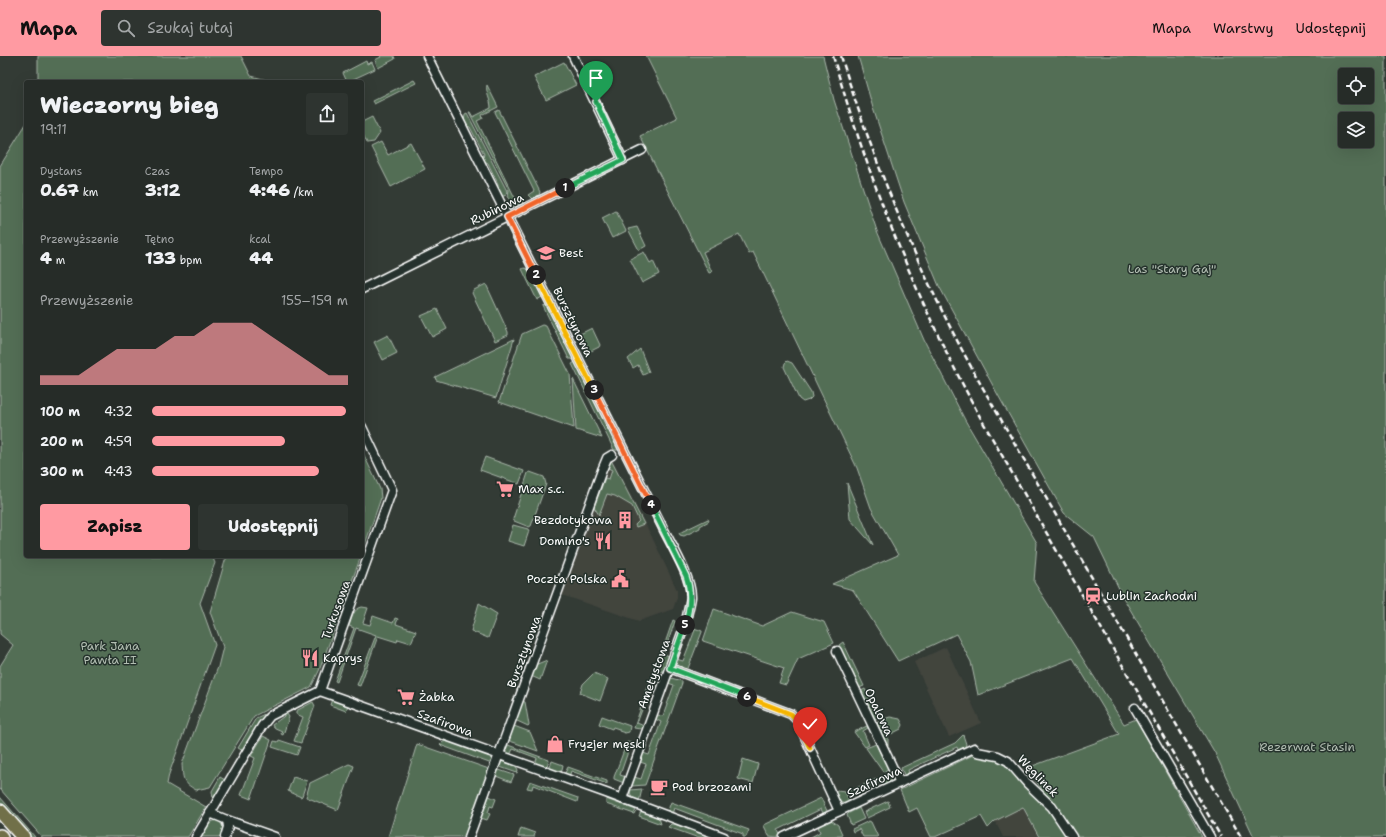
<!DOCTYPE html>
<html lang="pl">
<meta charset="utf-8">
<style>
:root{--surface:#262c28;--page:#2e3430;--text:#f1f3f6;--muted:#a4a7a8;--line:#424845;--accent:#ff9aa2}
body{margin:0;font-family:"Shantell Sans",sans-serif;background:var(--page);color:var(--text);height:100vh;display:flex;flex-direction:column;font-size:15px;white-space:nowrap}
*{box-sizing:border-box;margin:0}
p{font-size:13px;color:var(--muted)}
.icon{flex:none;width:22px;height:22px;fill:none;stroke:currentColor;stroke-width:2;stroke-linecap:round;stroke-linejoin:round}
.map{position:relative;flex:1;overflow:hidden}
.side{position:absolute;left:24px;top:24px;width:340px;height:478px;display:flex;flex-direction:column;background:var(--surface);border-radius:4px;box-shadow:0 4px 16px #0002,0 0 0 1px var(--line)}
.side>*{flex:none}
.fabs{position:absolute;left:1338px;top:12px;display:grid;gap:8px}
.fabs a{display:grid;place-items:center;width:36px;height:36px;border-radius:4px;background:var(--surface);box-shadow:0 4px 16px #0002,0 0 0 1px var(--line);font-size:20px}
.pin{position:absolute;display:grid;place-items:center;width:34px;height:34px;color:#fff;margin:-41px -17px;border-radius:50% 50% 50% 0;rotate:-45deg;box-shadow:0 0 4px #0007}
.pin .icon{rotate:45deg}
.km{position:absolute;width:20px;height:20px;margin:-10px;border-radius:50%;background:#222;color:#fff;font-size:11px;line-height:20px;text-align:center}
.round{display:grid;place-items:center;flex:none;width:42px;height:42px;border-radius:4px;background:var(--page)}
.overview{display:flex;align-items:center;justify-content:space-between;height:68px;padding:0 16px}
h1{font-size:22px;font-weight:800;line-height:30px}
.stats{display:grid;grid-template-columns:repeat(3,1fr);gap:6px;height:68px;padding:4px 16px}
.stats div{display:grid;align-content:center}
.stats b{font-size:17px;font-weight:800}
.stats small{font-size:11px;font-weight:400}
.stats p{font-size:11px}
.chart{height:112px;padding:8px 16px}
.chart p{display:flex;justify-content:space-between}
.chart svg{width:100%;height:72px;margin-top:4px;fill:var(--accent);opacity:.7}
.button{display:flex;gap:8px;margin-top:auto;padding:8px 16px}
.button a{flex:1;height:46px;border-radius:4px;background:var(--accent);color:#111;font-size:16px;font-weight:800;line-height:46px;text-align:center}
.button a+a{background:var(--page);color:var(--text)}
ul{padding:0 16px;list-style:none;font-size:13px}
li{display:grid;grid-template-columns:64px 48px 1fr;align-items:center;height:30px}
li i{height:10px;border-radius:5px;background:var(--accent)}
header{display:flex;align-items:center;gap:24px;box-sizing:border-box;height:56px;padding:0 20px;background:var(--accent);color:#111}
header strong{font-size:19px}
nav{display:flex;gap:22px;margin-inline-start:auto;font-size:14px}
.search{width:280px;height:36px;background:var(--page);display:flex;align-items:center;gap:10px;box-sizing:border-box;padding:0 14px;border-radius:4px;color:var(--muted);font-size:15px}
.map>svg:first-child{display:block}
.built{fill:#42443e}
.green{fill:#536e55;stroke:#a9b6aa;fill-rule:evenodd}
.lines{fill:none;stroke-linecap:round;stroke-linejoin:round}
.street-casing{stroke:#fff;stroke-width:11}
.primary-casing{stroke:#fff;stroke-width:16}
.street{stroke:#26332d;stroke-width:8}
.primary{stroke:#71704a;stroke-width:13}
.rail{stroke:#fff;stroke-width:2.5;stroke-dasharray:6 3;stroke-linecap:butt}
.split-1-casing{stroke:#fff;stroke-width:8}
.split-2-casing{stroke:#fff;stroke-width:8}
.split-3-casing{stroke:#fff;stroke-width:8}
.split-4-casing{stroke:#fff;stroke-width:8}
.split-5-casing{stroke:#fff;stroke-width:8}
.split-6-casing{stroke:#fff;stroke-width:8}
.split-7-casing{stroke:#fff;stroke-width:8}
.split-1{stroke:#22a559;stroke-width:5}
.split-2{stroke:#f0652b;stroke-width:5}
.split-3{stroke:#f5b400;stroke-width:5}
.split-4{stroke:#f0652b;stroke-width:5}
.split-5{stroke:#22a559;stroke-width:5}
.split-6{stroke:#22a559;stroke-width:5}
.split-7{stroke:#f5b400;stroke-width:5}
.labels{text-anchor:middle;dominant-baseline:central;stroke-width:3;stroke-linejoin:round;paint-order:stroke}
.street-label{font-size:12px;fill:#fff;stroke:#26332d}
.poi-label{font-size:12px;fill:#fff;stroke:#26332d;text-anchor:start}
.park-label{font-size:12px;fill:#b2beb2;stroke:#26332d}
</style>
<header>
<strong>Mapa</strong>
<div class="search"><svg class="icon" aria-label="search" viewBox="0 0 24 24"><circle cx="10" cy="10" r="6"/><path d="M15 15l6 6"/></svg>Szukaj tutaj</div>
<nav><a>Mapa</a><a>Warstwy</a><a>Udostępnij</a></nav>
</header>
<div class="map">
<svg width="1386" height="781" viewBox="0 0 1386 781">
<rect width="100%" height="100%" fill="#333b35"/>
<filter id="ink" filterUnits="userSpaceOnUse"><feTurbulence type="fractalNoise" baseFrequency=".025" numOctaves="2"/><feDisplacementMap in="SourceGraphic" scale="8" xChannelSelector="R" yChannelSelector="G"/><feConvolveMatrix kernelMatrix="1 2 1 2 8 2 1 2 1" color-interpolation-filters="sRGB"/></filter>
<g filter="url(#ink)">
<!-- built -->
<g class="built">
<polygon points="611,402 651,479 677,534 677,542 673,553 639,565 562,539"/>
<polygon points="946,591 981,667 949,681 914,606"/>
<polygon points="1023,751 1038,781 1003,781 995,765"/>
</g>
<!-- green -->
<g class="green">
<polygon points="38,0 241,0 251,20 275,26 38,26"/>
<polygon points="380,0 394,0 395,3 378,12 375,4 381,1"/>
<polygon points="646,0 823,0 834,44 877,175 924,284 965,364 1037,487 1034,526 1124,668 1136,663 1202,781 1039,781 1023,751 995,765 988,772 981,760 935,781 931,781 917,752 909,756 900,734 975,698 1004,703 1015,720 1041,743 1048,742 1027,712 1119,678 1073,602 978,639 971,606 956,578 898,605 853,534 832,528 898,499 871,452 857,412 753,196 749,198 739,178 703,196 712,216 709,217 640,80 677,62"/>
<path d="M858,0H1386V781H1254L1215,697L1124,543L1094,481L1064,457L998,339L939,230L904,146L873,52ZM1345,19H1367V41H1345ZM1345,63H1367V85H1345Z"/>
<polygon points="366,5 367,8 372,6 375,13 347,26 343,17"/>
<polygon points="564,6 576,29 546,44 534,21"/>
<polygon points="414,24 416,27 374,48 372,45"/>
<path d="M487,29L498,51L482,59L483,62L477,65L516,144L522,142L523,146L515,150H513L508,140L509,134L469,56H470L473,61L491,52C491,44 485,36 487,29Z"/>
<polygon points="499,54 540,136 539,139 532,143 528,139 534,135 495,56"/>
<polygon points="467,57 507,135 506,139 501,141 497,133 498,128 488,107 484,105 482,103 484,98 470,71 466,70 464,66 465,58"/>
<polygon points="372,61 380,77 374,86 367,87 362,76 362,66"/>
<polygon points="26,68 26,500 213,500 214,505 215,507 200,547 215,589 169,718 167,728 206,751 188,781 42,781 0,733 0,610 13,589 0,578 0,110"/>
<polygon points="381,86 388,99 411,87 425,113 391,131 371,91"/>
<polygon points="616,155 626,175 612,182 602,162"/>
<polygon points="637,171 646,190 639,194 628,173"/>
<polygon points="644,196 650,207 653,205 659,218 642,227 630,203"/>
<polygon points="524,212 528,213 542,241 537,244 522,213"/>
<polygon points="486,228 508,276 508,279 495,285 472,237 474,234"/>
<polygon points="546,249 573,303 569,303 543,250"/>
<polygon points="437,253 447,273 432,281 421,260"/>
<polygon points="542,269 546,270 570,318 574,372 499,346 522,278"/>
<polygon points="592,272 600,289 599,291 587,297 578,279"/>
<polygon points="388,279 397,297 383,304 374,286"/>
<polygon points="514,283 496,342 436,324 435,321"/>
<polygon points="640,293 649,316 643,319 638,309 633,312 628,303"/>
<polygon points="787,305 792,307 811,336 812,341 809,344 803,346 799,343 784,311 785,307"/>
<polygon points="575,306 618,394 614,394 572,308"/>
<polygon points="573,323 602,382 576,374"/>
<polygon points="362,395 380,433 381,442 362,497"/>
<polygon points="485,401 524,415 519,428 480,414"/>
<polygon points="611,404 644,468 636,471 635,469 639,465 632,450 615,440 607,438 599,459 594,451 605,422 609,423 612,414 608,412"/>
<polygon points="530,416 544,421 546,428 531,470 529,471 514,465 513,463 528,417"/>
<polygon points="847,427 873,489 850,463"/>
<polygon points="708,463 709,465 700,470 700,472 684,480 680,479 679,477"/>
<polygon points="513,469 528,473 529,475 524,490 508,485"/>
<path d="M228,500H361L319,615L311,631L254,660L210,731L196,734C182,726 183,723 182,708L218,611L223,591L210,556L225,505Z"/>
<polygon points="479,547 497,558 488,582 471,575"/>
<path d="M362,551L368,552L363,567L370,569L373,560L393,567L395,562L398,563L396,568L416,575L411,587L398,583L397,586L378,580L360,630L357,629L376,579L356,572L337,626L335,625L354,572L349,570C352,562 353,553 362,551Z"/>
<polygon points="714,553 762,570 792,556 824,566 834,587 798,603 786,629 779,627 784,612 703,585"/>
<polygon points="673,564 675,565 664,598 669,600 664,615 655,616"/>
<polygon points="689,570 702,575 702,576 687,615 677,611 676,603 683,605 695,574 688,571"/>
<polygon points="843,586 864,630 859,632 839,589"/>
<polygon points="547,604 540,624 531,620 535,609"/>
<polygon points="594,617 608,623 600,645 580,637 583,628"/>
<polygon points="662,619 661,624 654,622 637,667 644,670 640,673 634,672 651,622 652,621"/>
<polygon points="671,622 682,625 682,627 645,729 632,730 634,721 641,723 646,708 640,706 643,697 649,699 661,666 655,663 657,659 663,660 674,629 668,627"/>
<polygon points="865,633 879,661 875,663 861,635"/>
<polygon points="332,643 348,649 346,655 330,649"/>
<polygon points="523,645 525,646 529,669 528,670 515,664 521,646"/>
<polygon points="313,646 315,650 301,687 294,685 303,661 296,658 296,655"/>
<polygon points="273,654 261,665 243,695 238,692 256,662"/>
<polygon points="287,658 289,661 283,679 281,678 282,675 273,671 272,669"/>
<polygon points="602,660 630,670 629,676 625,677 619,675 619,673 613,671 612,673 599,668"/>
<polygon points="890,661 900,663 903,669 901,673 891,678 884,663"/>
<polygon points="881,665 888,682 888,692 877,667"/>
<polygon points="514,670 530,676 538,695 510,685 508,683"/>
<polygon points="867,670 868,672 863,675 869,689 865,691 854,676"/>
<polygon points="963,679 966,688 964,693 959,696 957,691 908,714 910,719 905,721 901,712 955,687"/>
<polygon points="263,680 271,684 251,743 241,739 255,702 251,700"/>
<polygon points="279,684 300,691 297,699 272,691 274,685 278,686"/>
<polygon points="447,685 494,702 492,708 440,689 443,686"/>
<polygon points="627,686 631,687 620,719 626,721 624,727 614,723 614,721"/>
<polygon points="417,688 489,713 465,781 388,781"/>
<polygon points="876,688 888,713 883,716 866,692"/>
<polygon points="508,689 549,704 546,713 535,709 537,702 513,693 510,699 503,697 506,690"/>
<polygon points="743,703 758,708 753,727 738,723"/>
<polygon points="500,704 516,710 518,714 517,717 500,711 499,709"/>
<polygon points="552,705 563,709 561,718 549,714"/>
<polygon points="349,708 354,710 338,754 306,741 310,727"/>
<polygon points="568,711 607,725 607,728 571,715 569,721 564,719"/>
<polygon points="499,714 514,719 511,726 496,720 495,718 497,715"/>
<polygon points="890,717 891,724 888,728 885,730 882,725 849,740 847,736"/>
<polygon points="220,721 225,724 213,744 212,735"/>
<polygon points="293,721 307,725 302,740 301,741 288,735"/>
<polygon points="530,725 578,742 577,746 533,729 532,733 527,732"/>
<polygon points="642,733 639,746 631,741 630,734"/>
<polygon points="837,735 845,736 850,746 846,748 839,746 835,736"/>
<polygon points="489,740 496,743 493,751 490,750 488,757 490,758 487,764 481,762 480,760 487,741"/>
<polygon points="0,741 35,781 30,781 0,747"/>
<polygon points="821,742 828,757 824,759 821,753 778,774 780,779 777,781 769,780 764,770 764,769"/>
<polygon points="606,743 636,754 634,758 606,748"/>
<polygon points="888,745 890,751 867,762 864,756"/>
<polygon points="671,746 749,774 746,781 743,781 743,778 674,752 672,758 667,757"/>
<polygon points="859,752 864,763 851,769 847,759 849,757"/>
<polygon points="641,755 659,762 661,768 639,760"/>
<path d="M218,764L220,766L223,771L220,781H200C205,773 208,765 218,764Z"/>
<polygon points="831,764 838,769 842,778 841,780 811,781 820,776 818,770"/>
<polygon points="869,765 871,766 878,781 863,781 859,773 853,776 852,773"/>
<polygon points="671,768 674,768 710,781 696,781 668,771"/>
<polygon points="521,772 535,777 534,781 518,781"/>
</g>
<g class="lines">
<!-- street casing -->
<g class="street-casing">
<g id="street">
<path d="M427,0L662,470C671,489 691,520 691,541C690,549 687,558 686,566L622,743"/>
<polyline points="573,0 623,104"/>
<polyline points="362,233 642,94"/>
<polyline points="837,595 900,727"/>
<polyline points="670,612 791,658 797,664 839,755"/>
<polyline points="320,635 392,434 362,371"/>
<polyline points="1135,652 1210,781"/>
<polyline points="210,757 227,764 228,771 225,781"/>
<polyline points="227,764 275,781"/>
<polyline points="196,781 262,670 270,660 320,635 606,737 724,781"/>
<polyline points="469,781 602,414 607,402 612,399"/>
<polyline points="784,781 974,692 977,696 998,700 1008,705 1027,727 1052,751 1072,781"/>
</g>
</g>
<!-- primary casing -->
<g class="primary-casing">
<g id="primary">
<polyline points="0,755 23,781"/>
<polyline points="0,780 1,781"/>
</g>
</g>
<!-- street -->
<use href="#street" class="street"/>
<!-- primary -->
<use href="#primary" class="primary"/>
<!-- rail -->
<g class="rail">
<path d="M833,0C870,128 919,251 984,368L1221,781"/>
<path d="M841,0C876,114 922,223 980,327L1241,781"/>
</g>
</g>
</g>
<g class="lines" filter="url(#ink)">
<!-- split-1 casing -->
<g class="split-1-casing">
<polyline id="split-1" points="565,132 623,104 596,46"/>
</g>
<!-- split-2 casing -->
<g class="split-2-casing">
<polyline id="split-2" points="536,219 507,161 565,132"/>
</g>
<!-- split-3 casing -->
<g class="split-3-casing">
<polyline id="split-3" points="536,219 594,334"/>
</g>
<!-- split-4 casing -->
<g class="split-4-casing">
<polyline id="split-4" points="594,334 651,449"/>
</g>
<!-- split-5 casing -->
<g class="split-5-casing">
<path id="split-5" d="M651,449L686,520C692,537 690,552 685,569"/>
</g>
<!-- split-6 casing -->
<g class="split-6-casing">
<polyline id="split-6" points="685,569 670,612 747,641"/>
</g>
<!-- split-7 casing -->
<g class="split-7-casing">
<polyline id="split-7" points="747,641 791,658 797,664 810,692"/>
</g>
<!-- split-1 -->
<use href="#split-1" class="split-1"/>
<!-- split-2 -->
<use href="#split-2" class="split-2"/>
<!-- split-3 -->
<use href="#split-3" class="split-3"/>
<!-- split-4 -->
<use href="#split-4" class="split-4"/>
<!-- split-5 -->
<use href="#split-5" class="split-5"/>
<!-- split-6 -->
<use href="#split-6" class="split-6"/>
<!-- split-7 -->
<use href="#split-7" class="split-7"/>
</g>
<!-- icons -->
<defs>
<g id="school-bare" transform="scale(1.38)"><path d="M0-5L7-2L0 1L-7-2ZM-4 1L0 2.5L4 1V4Q0 6-4 4Z" fill="#ff9aa2" stroke="#26332d" stroke-width="2.5" paint-order="stroke"/></g>
<g id="supermarket-bare" transform="scale(1.38)"><path d="M-6-5.5h2.5l.6 2H6L4.5 2H-2.5L-4.4-4H-6ZM-1.5 3.2a1.3 1.3 0 1 0 .1 0ZM3 3.2a1.3 1.3 0 1 0 .1 0Z" fill="#ff9aa2" stroke="#26332d" stroke-width="2.5" paint-order="stroke"/></g>
<g id="building-bare" transform="scale(1.38)"><path d="M-4-6H4V6H1V3H-1V6H-4ZM-2.5-4.3h1.7v1.8h-1.7ZM.8-4.3h1.7v1.8H.8ZM-2.5-1h1.7V.8h-1.7ZM.8-1h1.7V.8H.8Z" fill="#ff9aa2" stroke="#26332d" stroke-width="2.5" paint-order="stroke"/></g>
<g id="restaurant-bare" transform="scale(1.38)"><path d="M-5-6h1v4h1v-4h1v4h1v-4h1v5L-1.5 .5V6h-2V.5L-5-1ZM5-6V6H3V1.5H1.5Q1.5-4 5-6Z" fill="#ff9aa2" stroke="#26332d" stroke-width="2.5" paint-order="stroke"/></g>
<g id="civic-bare" transform="scale(1.38)"><path d="M-.6-6.5H3V-4.5H.6V-3L4-1V1h2V6H-6V1h2V-1L-.6-3ZM-1.2 2.5V6h2.4V2.5Z" fill="#ff9aa2" stroke="#26332d" stroke-width="2.5" paint-order="stroke"/></g>
<g id="station-bare" transform="scale(1.38)"><path d="M-3-6H3Q5-6 5-4V2Q5 4 3 4L4.5 6H3L1.5 4h-3L-3 6H-4.5L-3 4Q-5 4-5 2V-4Q-5-6-3-6ZM-3.5-4v3h7v-3ZM-3.5 1v1.5H-2V1ZM2 1v1.5H3.5V1Z" fill="#ff9aa2" stroke="#26332d" stroke-width="2.5" paint-order="stroke"/></g>
<g id="shop-bare" transform="scale(1.38)"><path d="M-5-2.5h2.3a2.7 3.5 0 0 1 5.4 0H5L5.5 6h-11ZM-1.5-2.5h3a1.5 2.3 0 0 0-3 0Z" fill="#ff9aa2" stroke="#26332d" stroke-width="2.5" paint-order="stroke"/></g>
<g id="cafe-bare" transform="scale(1.38)"><path d="M-5.5-4.5H6V0H3Q3 3.5 0 3.5H-2.5Q-5.5 3.5-5.5 0ZM3-3.2v2h1.7v-2ZM-6 4.5H4V6H-6Z" fill="#ff9aa2" stroke="#26332d" stroke-width="2.5" paint-order="stroke"/></g>
</defs>
<g fill-rule="evenodd">
<use href="#school-bare" x="546" y="197"/>
<use href="#supermarket-bare" x="505" y="433"/>
<use href="#building-bare" x="625" y="464"/>
<use href="#restaurant-bare" x="603" y="485"/>
<use href="#civic-bare" x="620" y="523"/>
<use href="#station-bare" x="1093" y="540"/>
<use href="#restaurant-bare" x="310" y="602"/>
<use href="#supermarket-bare" x="406" y="641"/>
<use href="#shop-bare" x="555" y="688"/>
<use href="#cafe-bare" x="659" y="731"/>
</g>
<g class="labels">
<!-- street labels -->
<g class="street-label">
<text transform="translate(497 153) rotate(-26)">Rubinowa</text>
<text transform="translate(573 266) rotate(64)">Bursztynowa</text>
<text transform="translate(336 554) rotate(-70)">Turkusowa</text>
<text transform="translate(524 596) rotate(-70)">Bursztynowa</text>
<text transform="translate(654 618) rotate(-70)">Ametystowa</text>
<text transform="translate(879 656) rotate(65)">Opalowa</text>
<text transform="translate(445 667) rotate(20)">Szafirowa</text>
<text transform="translate(1038 720) rotate(46)">Węglinek</text>
<text transform="translate(874 726) rotate(-25)">Szafirowa</text>
</g>
<!-- poi labels -->
<g class="poi-label">
<text x="559" y="197">Best</text>
<text x="518" y="433">Max s.c.</text>
<text x="612" y="464" text-anchor="end">Bezdotykowa</text>
<text x="590" y="485" text-anchor="end">Domino's</text>
<text x="607" y="523" text-anchor="end">Poczta Polska</text>
<text x="1106" y="540">Lublin Zachodni</text>
<text x="323" y="602">Kaprys</text>
<text x="419" y="641">Żabka</text>
<text x="568" y="688">Fryzjer męski</text>
<text x="672" y="731">Pod brzozami</text>
</g>
<!-- park labels -->
<g class="park-label">
<text x="1172" y="213">Las "Stary Gaj"</text>
<text x="110" y="590">Park Jana<tspan x="110" dy="14">Pawła II</tspan></text>
<text x="1307" y="691">Rezerwat Stasin</text>
</g>
</g>
</svg>
<div class="fabs">
<a><svg class="icon" aria-label="locate" viewBox="0 0 24 24"><circle cx="12" cy="12" r="6"/><path d="M12 2v4M12 18v4M2 12h4M18 12h4"/></svg></a>
<a><svg class="icon" aria-label="layers" viewBox="0 0 24 24"><path d="M12 4l9 5-9 5-9-5zM3 14l9 5 9-5"/></svg></a>
</div>
<div class="pin" style="left:596px;top:46px;background:#1e9e55"><svg class="icon" aria-label="arrive" viewBox="0 0 24 24"><path d="M6 21V4h12l-3 4 3 4H6"/></svg></div>
<div class="pin" style="left:810px;top:692px;background:#d93025"><svg class="icon" aria-label="check" viewBox="0 0 24 24"><path d="M5 12l5 5 9-10"/></svg></div>
<b class="km" style="left:565px;top:132px">1</b>
<b class="km" style="left:536px;top:219px">2</b>
<b class="km" style="left:594px;top:334px">3</b>
<b class="km" style="left:651px;top:449px">4</b>
<b class="km" style="left:685px;top:569px">5</b>
<b class="km" style="left:747px;top:641px">6</b>
<section class="side">
<div class="overview"><div><h1>Wieczorny bieg</h1><p>19:11</p></div><a class="round"><svg class="icon" aria-label="share" viewBox="0 0 24 24"><path d="M12 15V3M7 8l5-5 5 5M5 13v7h14v-7"/></svg></a></div>
<div class="stats">
<div><p>Dystans</p><b>0.67<small> km</small></b></div>
<div><p>Czas</p><b>3:12</b></div>
<div><p>Tempo</p><b>4:46<small> /km</small></b></div>
</div>
<div class="stats">
<div><p>Przewyższenie</p><b>4<small> m</small></b></div>
<div><p>Tętno</p><b>133<small> bpm</small></b></div>
<div><p>kcal</p><b>44</b></div>
</div>
<div class="chart"><p><span>Przewyższenie</span>155–159 m</p>
<svg viewBox="0 0 160 44" preserveAspectRatio="none"><path d="M0 44V38L10 38L20 38L30 30L40 22L50 22L60 22L70 14L80 14L90 6L100 6L110 6L120 14L130 22L140 30L150 38L160 38V44z"/></svg>
</div>
<ul>
<li><b>100 m</b>4:32<i style="width:99%"></i></li>
<li><b>200 m</b>4:59<i style="width:68%"></i></li>
<li><b>300 m</b>4:43<i style="width:85%"></i></li>
</ul>
<div class="button"><a>Zapisz</a><a>Udostępnij</a></div>
</section>
</div>
